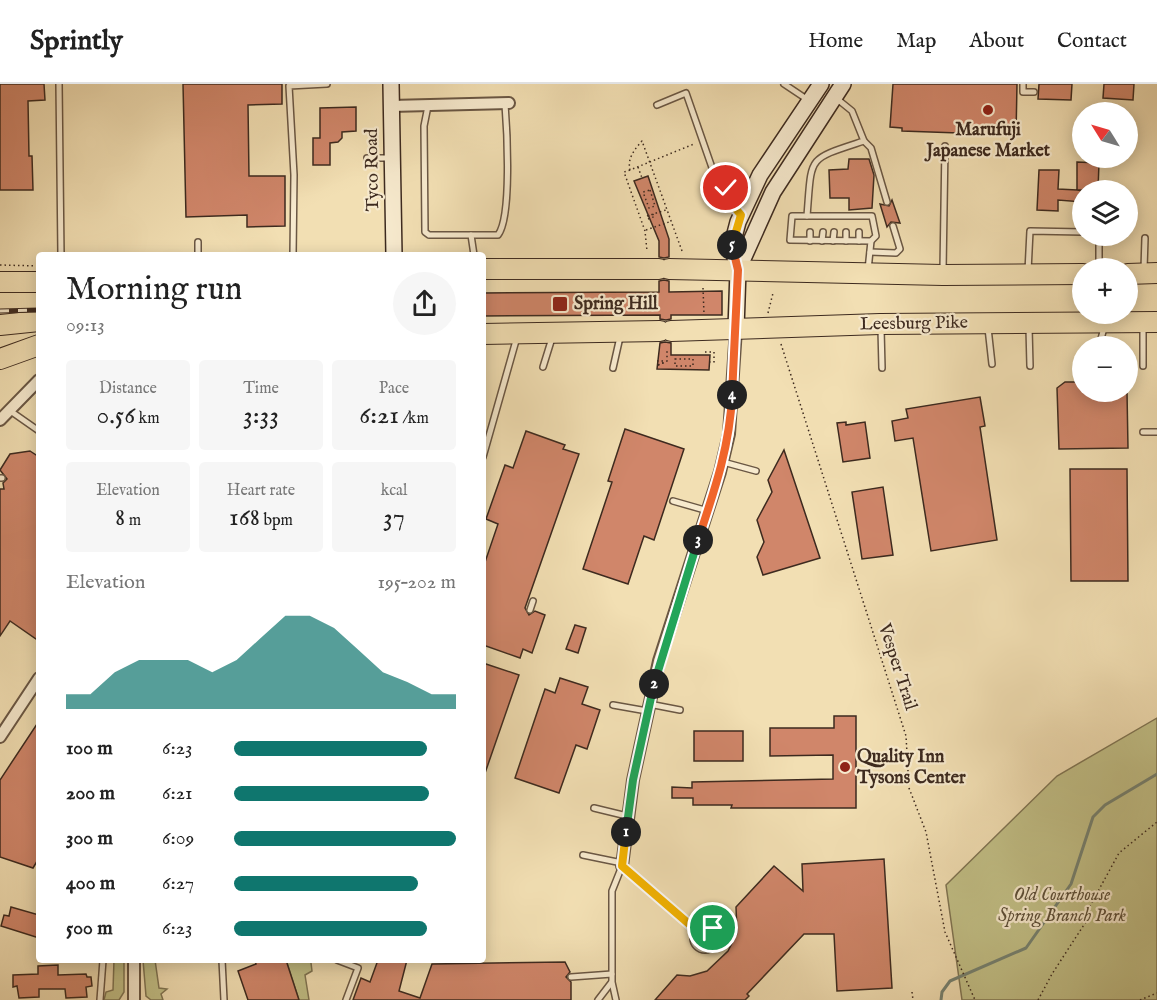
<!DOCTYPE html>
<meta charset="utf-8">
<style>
:root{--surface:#fff;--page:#f6f6f6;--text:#222;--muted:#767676;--line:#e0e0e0;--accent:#0f766e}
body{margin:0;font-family:"IM FELL English",serif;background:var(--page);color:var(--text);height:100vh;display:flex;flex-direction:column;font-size:22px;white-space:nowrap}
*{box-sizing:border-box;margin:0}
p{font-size:20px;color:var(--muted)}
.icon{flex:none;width:33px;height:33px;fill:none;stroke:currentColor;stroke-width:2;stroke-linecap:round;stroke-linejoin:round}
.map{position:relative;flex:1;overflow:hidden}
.drawer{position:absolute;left:36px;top:168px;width:450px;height:711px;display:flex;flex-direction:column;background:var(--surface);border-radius:6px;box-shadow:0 3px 15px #0003}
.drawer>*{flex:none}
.needle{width:39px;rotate:307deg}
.controls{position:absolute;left:1072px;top:18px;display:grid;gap:12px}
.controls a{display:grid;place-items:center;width:66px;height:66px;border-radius:50%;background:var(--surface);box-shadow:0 3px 15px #0003;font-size:30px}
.pin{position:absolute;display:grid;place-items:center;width:51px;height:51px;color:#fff;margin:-26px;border:3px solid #fff;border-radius:50%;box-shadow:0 2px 6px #0007}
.km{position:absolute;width:30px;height:30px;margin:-15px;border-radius:50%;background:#222;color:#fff;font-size:16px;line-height:30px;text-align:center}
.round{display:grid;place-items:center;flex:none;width:63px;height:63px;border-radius:32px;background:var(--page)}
.overview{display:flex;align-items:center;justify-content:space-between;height:102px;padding:0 30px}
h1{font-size:33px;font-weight:600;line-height:45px}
.stats{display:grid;grid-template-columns:repeat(3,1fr);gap:9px;height:102px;padding:6px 30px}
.stats div{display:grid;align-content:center;border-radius:6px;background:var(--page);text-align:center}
.stats b{font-size:26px;font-weight:600}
.stats small{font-size:16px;font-weight:400}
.stats p{font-size:16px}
.chart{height:168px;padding:12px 30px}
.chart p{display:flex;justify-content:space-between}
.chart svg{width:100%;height:108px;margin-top:6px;fill:var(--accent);opacity:.7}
ul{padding:0 30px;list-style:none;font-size:20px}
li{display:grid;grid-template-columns:96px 72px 1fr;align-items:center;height:45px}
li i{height:15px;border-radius:8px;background:var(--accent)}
header{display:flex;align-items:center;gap:36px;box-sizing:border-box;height:84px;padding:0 30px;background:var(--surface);border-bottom:2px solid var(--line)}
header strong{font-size:28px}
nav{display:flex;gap:33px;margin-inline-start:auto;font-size:21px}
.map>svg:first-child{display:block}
.green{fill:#c2c087;stroke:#807553;stroke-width:1.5}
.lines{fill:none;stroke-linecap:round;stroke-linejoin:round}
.stream{stroke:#768271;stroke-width:3}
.building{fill:#d0866a;stroke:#3d2a1f;stroke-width:1.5}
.lane-casing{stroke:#6a5744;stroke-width:8}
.street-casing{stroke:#6a5744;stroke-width:14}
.secondary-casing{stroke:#3d2a1f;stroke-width:18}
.highway-casing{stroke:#3d2a1f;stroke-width:22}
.path{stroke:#3d2a1f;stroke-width:1.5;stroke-dasharray:1.5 3;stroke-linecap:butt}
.lane{stroke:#f7eace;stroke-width:5}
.street{stroke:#f7eace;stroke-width:10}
.secondary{stroke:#f7eace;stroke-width:15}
.highway{stroke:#f2dfb3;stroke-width:20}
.rail-casing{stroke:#3d2a1f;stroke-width:5}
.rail{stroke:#f7eace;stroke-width:3;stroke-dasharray:9;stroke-linecap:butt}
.split-1-casing{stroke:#fff;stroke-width:12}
.split-2-casing{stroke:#fff;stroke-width:12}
.split-3-casing{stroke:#fff;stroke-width:12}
.split-4-casing{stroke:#fff;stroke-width:12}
.split-5-casing{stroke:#fff;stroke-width:12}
.split-6-casing{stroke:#fff;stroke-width:12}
.split-1{stroke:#f5b400;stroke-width:8}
.split-2{stroke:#22a559;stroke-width:8}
.split-3{stroke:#22a559;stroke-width:8}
.split-4{stroke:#f0652b;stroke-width:8}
.split-5{stroke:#f0652b;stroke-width:8}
.split-6{stroke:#f5b400;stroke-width:8}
.poi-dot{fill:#8f2418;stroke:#f7eace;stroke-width:2}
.labels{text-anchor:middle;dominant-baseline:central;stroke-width:4.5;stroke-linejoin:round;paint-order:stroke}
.poi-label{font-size:18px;font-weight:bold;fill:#3d2a1f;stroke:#f7eace;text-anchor:start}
.street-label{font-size:18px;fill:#3d2a1f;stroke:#f7eace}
.park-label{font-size:18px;font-style:italic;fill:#5e5039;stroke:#f7eace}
</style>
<header>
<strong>Sprintly</strong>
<nav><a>Home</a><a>Map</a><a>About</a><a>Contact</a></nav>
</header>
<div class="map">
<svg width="1157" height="916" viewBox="0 0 1157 916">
<rect width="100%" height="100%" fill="#f2dfb3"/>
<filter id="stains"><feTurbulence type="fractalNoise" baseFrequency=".00333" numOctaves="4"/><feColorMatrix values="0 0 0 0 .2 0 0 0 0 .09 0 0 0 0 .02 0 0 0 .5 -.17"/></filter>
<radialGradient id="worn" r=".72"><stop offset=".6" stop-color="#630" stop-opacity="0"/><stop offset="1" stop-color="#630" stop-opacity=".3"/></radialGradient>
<!-- green -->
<g class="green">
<polygon points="1157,634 1157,916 962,916 946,801 1057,692"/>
<polygon points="114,876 124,876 124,908 119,916 104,916 106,908 113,906"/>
<polygon points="143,876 155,876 159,904 167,905 161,910 163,916 151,916 146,912"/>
<polygon points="286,876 307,876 311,879 312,887 305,891 309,916 299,916"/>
</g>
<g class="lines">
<!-- stream -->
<polyline class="stream" points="941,916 942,908 950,897 1026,864 1071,800 1093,733 1105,721 1157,690"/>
</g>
<!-- building -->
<g class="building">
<polygon points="0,0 44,0 45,16 28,17 29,72 32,72 33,106 0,106"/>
<polygon points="183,0 282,0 282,20 248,21 249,92 285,92 285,142 247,143 247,131 186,133"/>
<polygon points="893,0 1017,0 1016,51 902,47 902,44 890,43"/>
<polygon points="1039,0 1072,0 1071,16 1038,15"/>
<polygon points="1104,0 1134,0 1133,16 1103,14"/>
<polygon points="356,23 356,47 342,48 342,54 338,58 330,59 330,81 313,81 313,54 320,54 320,24"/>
<polygon points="849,75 869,75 874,91 872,124 849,126 849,114 830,114 829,86 848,85"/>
<polygon points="1077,78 1099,79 1098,106 1077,106 1083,107 1083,118 1058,116 1058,127 1037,126 1039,86 1059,86 1058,105 1077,106"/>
<polygon points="648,92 669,155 669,173 664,174 659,173 659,157 634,97"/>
<polygon points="892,116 900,139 891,138 887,143 880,120 889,122"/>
<polygon points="664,196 669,197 669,208 722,207 722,231 671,231 671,235 666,236 660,235 660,231 483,232 483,209 659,208 659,197"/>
<polygon points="665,258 671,259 671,271 710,271 709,286 657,285 660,259"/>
<polygon points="1065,298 1083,298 1083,308 1127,308 1128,364 1059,365 1057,304"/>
<polygon points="980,313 985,342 980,343 997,456 931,467 913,354 895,357 892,337 908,334 906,325"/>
<polygon points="846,338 846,341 865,338 870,374 843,378 837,339"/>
<polygon points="625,345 684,365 654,456 644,452 628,500 583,485 612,398 608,397"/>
<polygon points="526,347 565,361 563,365 579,370 525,524 529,531 535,527 545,531 532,569 523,565 520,574 483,561 483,484 498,440 486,435 505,381 513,384"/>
<polygon points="784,366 820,474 763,491 757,473 764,458 757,436 772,408 768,396"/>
<polygon points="30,367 39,373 39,557 10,537 0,552 0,405 4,405 3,399 7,395 0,386 10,370"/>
<polygon points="1070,385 1127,385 1128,497 1071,497"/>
<polygon points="883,403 893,471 862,475 852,408"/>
<polygon points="575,541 586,544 578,569 566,565"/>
<polygon points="483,579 519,591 484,692 483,692"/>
<polygon points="560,594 588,603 582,620 600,626 587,665 576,661 559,709 515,694 545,605 555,609"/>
<polygon points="834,632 856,632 856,724 731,724 732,721 693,721 693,714 672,714 672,703 692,704 692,698 833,695 833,671 770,672 770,644 834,644"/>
<polygon points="39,637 39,774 33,784 0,773 0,696"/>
<rect x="694" y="647" width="49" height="30"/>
<polygon points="884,775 892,904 837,907 834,850 804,850 747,910 749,912 745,916 655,916 677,891 690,892 707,887 728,867 737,849 736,823 774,782 803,807 802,780"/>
<polygon points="11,823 39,831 39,854 1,842 4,831 9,832"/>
<polygon points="255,876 286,876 299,916 248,916 238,887 256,880"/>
<polygon points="378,876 407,876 399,907 420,914 432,880 565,878 570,888 566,893 571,898 571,916 353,916 361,894 370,898"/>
<polygon points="58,881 58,891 86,890 87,893 91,893 92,902 86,903 87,913 66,914 65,905 39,905 39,913 19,914 17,902 13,903 13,891 38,890 38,882"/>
</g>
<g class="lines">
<!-- lane casing -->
<g class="lane-casing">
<g id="lane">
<polyline points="59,0 61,171"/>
<polyline points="784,0 808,16"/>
<polyline points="1023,0 1023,8 1034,8"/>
<path d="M836,14L852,27L864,57C806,76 812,71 807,132H792L790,156L871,157L868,186"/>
<polyline points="657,21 686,9 717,98 724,111 739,128"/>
<polyline points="428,22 424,42 425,148 429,151 471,151 474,171"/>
<polyline points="864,57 871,64 887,118"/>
<polyline points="367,74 391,74"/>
<polyline points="718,99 733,106 752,103"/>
<polyline points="807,132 872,132 876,152 871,157"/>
<polyline points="859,148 859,157"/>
<path d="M471,151H498C512,133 507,45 505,20"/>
<polyline points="810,157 810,148"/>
<polyline points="822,157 823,148"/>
<polyline points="833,157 834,148"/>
<polyline points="846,157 846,148"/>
<polyline points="198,158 198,171"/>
<polyline points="870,168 896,169 900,165 893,142"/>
<polyline points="293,171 294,91 289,2 327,0"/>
<polyline points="1099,184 1099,152"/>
<polyline points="1144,185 1145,154"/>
<polyline points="943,186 945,62"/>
<polyline points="1028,187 1030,147 1083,148"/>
<polyline points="988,244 992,280"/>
<polyline points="1029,244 1030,282"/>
<polyline points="881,245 882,284"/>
<polyline points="1099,262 1104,244"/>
<polyline points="1143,282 1143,243"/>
<polyline points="543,283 552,254"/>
<polyline points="613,284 620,253"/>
<polyline points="9,326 39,347"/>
<polyline points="1143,348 1157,348"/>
<polyline points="483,373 517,253"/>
<polyline points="723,378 756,387"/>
<polyline points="0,394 2,394"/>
<polyline points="673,417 708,427"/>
<polyline points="530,526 533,517"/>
<polyline points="649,620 680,626"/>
<polyline points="613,621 647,627"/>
<polyline points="594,724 627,732"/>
<polyline points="583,771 622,779"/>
<circle cx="705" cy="854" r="12"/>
<polyline points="222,876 224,916"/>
<polyline points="337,876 358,884 346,916"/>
<polyline points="571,893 612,890"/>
<polyline points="100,916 103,876"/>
<polyline points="598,916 611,899"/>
<polyline points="616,916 612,898 612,807 622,782 696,846"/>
</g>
</g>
<!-- street casing -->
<g class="street-casing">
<g id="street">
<polyline points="391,22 509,19"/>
<polyline points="0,336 39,296"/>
<polyline points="0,653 39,594"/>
<polyline points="622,782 633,696 659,577 720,388 729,350 736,245"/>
<polyline points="134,876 134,916"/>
</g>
</g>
<!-- secondary casing -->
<g class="secondary-casing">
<g id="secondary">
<polyline points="391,0 394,171"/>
<polyline points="738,186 773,108 843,0"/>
<polyline points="736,245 738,186 732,161 738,138 760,91 821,0"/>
</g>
</g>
<!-- highway casing -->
<g class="highway-casing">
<g id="highway">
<polyline points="483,185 659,185"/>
<polyline points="669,185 943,191 1083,190"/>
<polyline points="1128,190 1157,189"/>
<polyline points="0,198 39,198"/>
<polyline points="0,241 39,237"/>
<polyline points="671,247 880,240 1157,238"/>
<polyline points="483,250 660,247"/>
<polyline points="0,275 39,261"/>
</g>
</g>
<!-- path -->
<g class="path">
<polyline points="638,83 642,94"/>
<polyline points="630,86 624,88 645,147 647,167"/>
<polygon points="650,106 655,122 649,124 643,108"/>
<polyline points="647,132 666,126"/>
<polyline points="648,132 655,130"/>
<polyline points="648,135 656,132"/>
<polyline points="646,146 669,138"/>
<path d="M682,167L642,57C635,65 627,74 630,86L694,60"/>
<polyline points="0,181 39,182"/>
<polyline points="703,204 704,230"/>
<polyline points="768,229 773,209"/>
<polyline points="781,260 906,652 909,704 926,748 945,848 975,916"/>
<polyline points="705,268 714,268 714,278 709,278"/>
<rect x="675" y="275" width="18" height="7"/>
<polyline points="657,277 665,277"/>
<polyline points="658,281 667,277 667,267"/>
<polyline points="658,281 666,278"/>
<polyline points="912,908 913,916"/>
<polyline points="1038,916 1052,890 1089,833 1090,822 1119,769 1157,738"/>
<polyline points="1140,916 1157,909"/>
</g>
<!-- lane -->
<use href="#lane" class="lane"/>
<!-- street -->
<use href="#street" class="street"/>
<!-- secondary -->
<use href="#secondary" class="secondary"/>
<!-- highway -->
<use href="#highway" class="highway"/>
<!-- rail casing -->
<g class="rail-casing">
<polyline id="rail" points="0,227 39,226"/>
</g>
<!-- rail -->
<use href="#rail" class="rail"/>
</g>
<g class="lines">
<!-- split-1 casing -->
<g class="split-1-casing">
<polyline id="split-1" points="626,748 622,782 696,846 704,842 713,844"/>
</g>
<!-- split-2 casing -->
<g class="split-2-casing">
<polyline id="split-2" points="626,748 633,696 654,600"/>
</g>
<!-- split-3 casing -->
<g class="split-3-casing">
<polyline id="split-3" points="654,600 698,456"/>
</g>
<!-- split-4 casing -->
<g class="split-4-casing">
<path id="split-4" d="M698,456C714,408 730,362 732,311"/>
</g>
<!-- split-5 casing -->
<g class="split-5-casing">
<polyline id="split-5" points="732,311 738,186 732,161"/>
</g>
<!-- split-6 casing -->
<g class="split-6-casing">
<polyline id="split-6" points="726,104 717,98 724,111 741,131 732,161"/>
</g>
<!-- split-1 -->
<use href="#split-1" class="split-1"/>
<!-- split-2 -->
<use href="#split-2" class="split-2"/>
<!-- split-3 -->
<use href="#split-3" class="split-3"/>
<!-- split-4 -->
<use href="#split-4" class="split-4"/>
<!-- split-5 -->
<use href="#split-5" class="split-5"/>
<!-- split-6 -->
<use href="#split-6" class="split-6"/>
</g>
<!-- markers -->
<g class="poi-dot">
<circle cx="988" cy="26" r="6"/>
<rect x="552" y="212" width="16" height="16" rx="3"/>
<circle cx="845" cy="683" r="6"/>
</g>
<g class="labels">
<!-- poi labels -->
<g class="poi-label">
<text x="988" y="46" text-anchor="middle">Marufuji<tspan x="988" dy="21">Japanese Market</tspan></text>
<text x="574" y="220">Spring Hill</text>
<text x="857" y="673">Quality Inn<tspan x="857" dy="21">Tysons Center</tspan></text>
</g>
<!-- street labels -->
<g class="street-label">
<text transform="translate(373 86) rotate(-91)">Tyco Road</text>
<text transform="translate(914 240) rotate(-1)">Leesburg Pike</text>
<text transform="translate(897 583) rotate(72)">Vesper Trail</text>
</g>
<!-- park labels -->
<g class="park-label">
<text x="1062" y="811">Old Courthouse<tspan x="1062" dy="21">Spring Branch Park</tspan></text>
</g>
</g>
<rect width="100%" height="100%" filter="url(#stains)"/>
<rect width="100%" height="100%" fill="url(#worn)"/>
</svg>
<div class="controls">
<a><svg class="needle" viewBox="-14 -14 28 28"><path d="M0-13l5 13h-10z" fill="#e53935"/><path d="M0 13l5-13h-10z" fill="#767676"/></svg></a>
<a><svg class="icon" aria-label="layers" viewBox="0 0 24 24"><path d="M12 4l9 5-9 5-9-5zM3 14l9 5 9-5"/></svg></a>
<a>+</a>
<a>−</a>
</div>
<div class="pin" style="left:713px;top:844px;background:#1e9e55"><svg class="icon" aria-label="arrive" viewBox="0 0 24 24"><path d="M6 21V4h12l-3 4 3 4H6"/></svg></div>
<div class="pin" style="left:726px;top:104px;background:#d93025"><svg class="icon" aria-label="check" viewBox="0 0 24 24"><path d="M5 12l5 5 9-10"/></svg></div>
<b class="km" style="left:626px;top:748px">1</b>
<b class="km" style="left:654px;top:600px">2</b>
<b class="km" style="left:698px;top:456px">3</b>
<b class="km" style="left:732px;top:311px">4</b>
<b class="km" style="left:732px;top:161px">5</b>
<section class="drawer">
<div class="overview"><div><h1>Morning run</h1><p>09:13</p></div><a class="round"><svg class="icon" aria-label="share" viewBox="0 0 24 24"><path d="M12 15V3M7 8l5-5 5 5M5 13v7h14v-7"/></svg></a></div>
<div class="stats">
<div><p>Distance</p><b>0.56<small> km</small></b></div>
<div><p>Time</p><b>3:33</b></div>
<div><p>Pace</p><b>6:21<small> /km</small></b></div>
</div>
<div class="stats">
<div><p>Elevation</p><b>8<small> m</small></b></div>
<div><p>Heart rate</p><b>168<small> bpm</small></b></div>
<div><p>kcal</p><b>37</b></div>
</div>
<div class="chart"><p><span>Elevation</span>195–202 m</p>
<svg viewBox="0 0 160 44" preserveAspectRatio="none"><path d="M0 44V38L10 38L20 29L30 24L40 24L50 24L60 29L70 24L80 15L90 6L100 6L110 11L120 20L130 29L140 33L150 38L160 38V44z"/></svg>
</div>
<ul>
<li><b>100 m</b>6:23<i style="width:87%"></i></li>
<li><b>200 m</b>6:21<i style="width:88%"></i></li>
<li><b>300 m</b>6:09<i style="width:100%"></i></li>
<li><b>400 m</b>6:27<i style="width:83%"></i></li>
<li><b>500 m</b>6:23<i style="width:87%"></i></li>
</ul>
</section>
</div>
